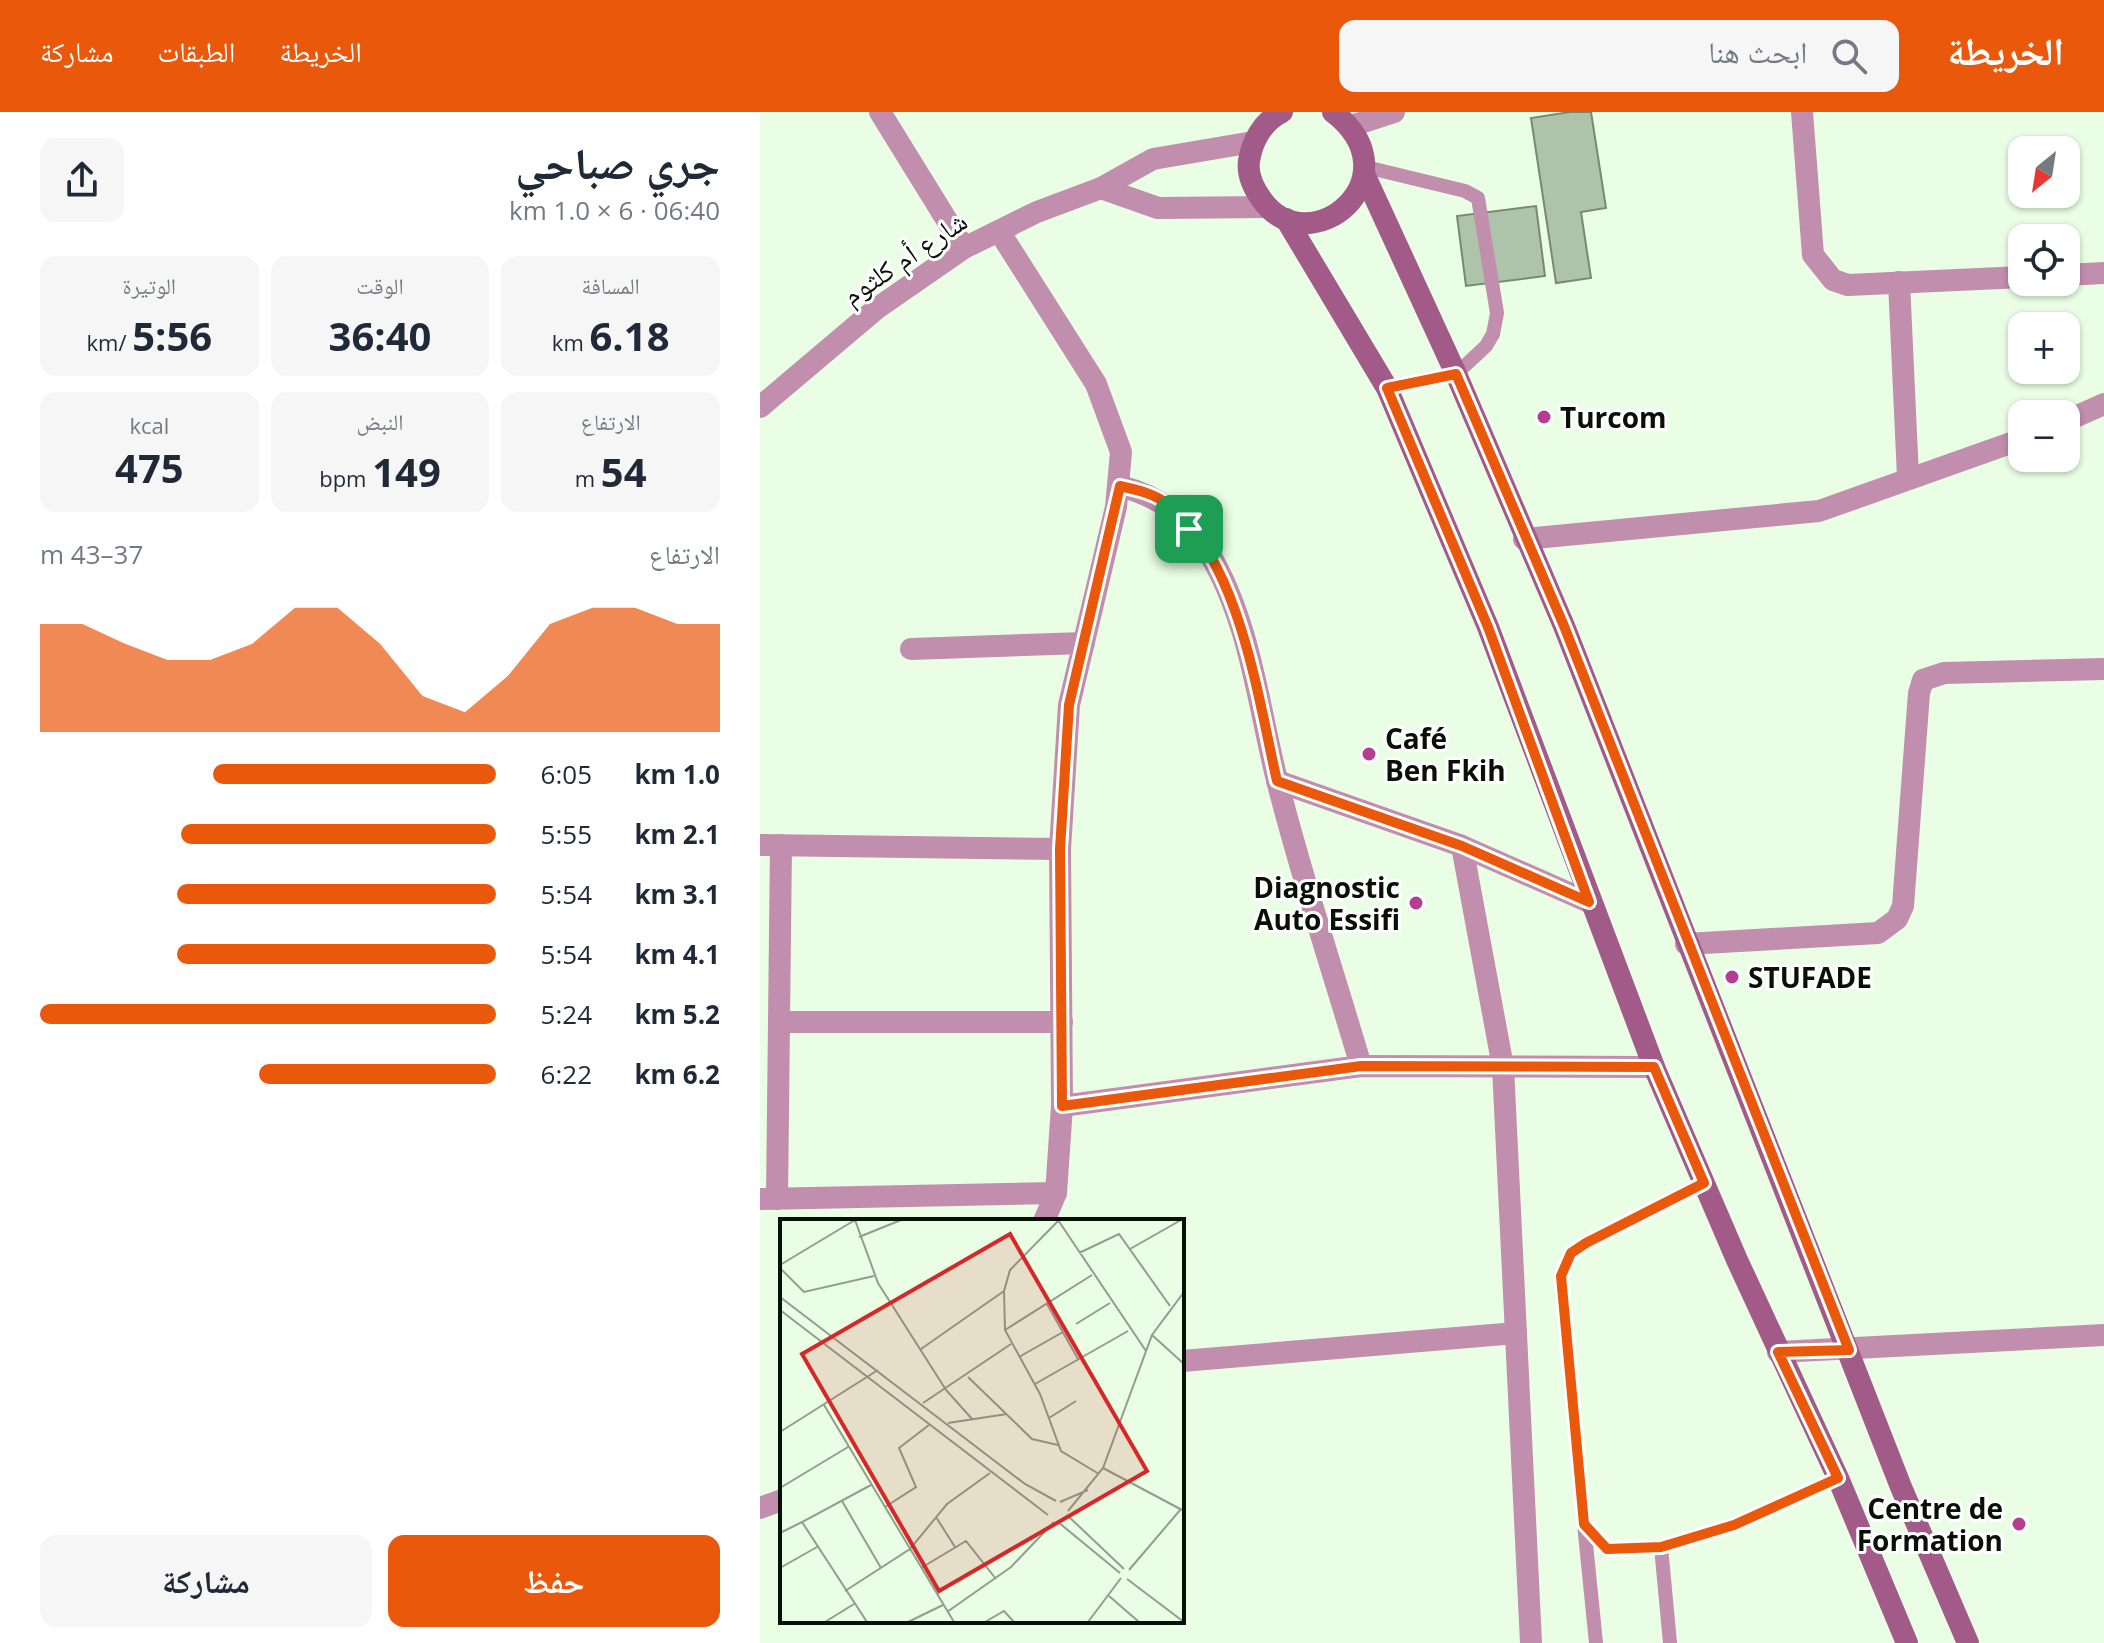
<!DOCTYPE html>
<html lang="ar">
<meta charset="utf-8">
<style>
:root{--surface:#fff;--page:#f6f6f7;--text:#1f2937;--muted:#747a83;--accent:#ea580c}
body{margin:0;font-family:"Open Sans","Noto Naskh Arabic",sans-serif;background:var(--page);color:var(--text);direction:rtl;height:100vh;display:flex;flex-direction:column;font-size:30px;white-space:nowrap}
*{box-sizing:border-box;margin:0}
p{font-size:26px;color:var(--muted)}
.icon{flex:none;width:44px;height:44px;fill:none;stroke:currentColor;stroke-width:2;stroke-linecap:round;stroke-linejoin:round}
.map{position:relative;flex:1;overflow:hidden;direction:ltr}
.side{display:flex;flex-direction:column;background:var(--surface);width:760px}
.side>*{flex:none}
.needle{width:52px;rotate:210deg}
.tools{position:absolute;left:1248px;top:24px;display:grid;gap:16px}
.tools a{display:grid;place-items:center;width:72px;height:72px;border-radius:16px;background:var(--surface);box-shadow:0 2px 6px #0004;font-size:40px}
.pin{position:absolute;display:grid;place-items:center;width:68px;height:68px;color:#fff;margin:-34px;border-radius:16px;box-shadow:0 4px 12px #0006}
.round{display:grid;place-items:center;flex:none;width:84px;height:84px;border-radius:16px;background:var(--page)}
.head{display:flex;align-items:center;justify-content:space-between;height:136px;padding:0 40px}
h1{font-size:44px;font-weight:700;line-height:60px}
.figures{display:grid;grid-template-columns:repeat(3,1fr);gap:12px;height:136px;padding:8px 40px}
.figures div{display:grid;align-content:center;border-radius:16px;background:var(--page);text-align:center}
.figures b{font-size:40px;font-weight:700}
.figures small{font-size:22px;font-weight:400}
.figures p{font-size:22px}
.chart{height:224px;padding:16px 40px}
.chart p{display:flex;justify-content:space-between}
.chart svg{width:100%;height:144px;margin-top:8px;fill:var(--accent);opacity:.7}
.action{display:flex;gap:16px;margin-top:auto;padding:16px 40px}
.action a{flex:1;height:92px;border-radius:16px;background:var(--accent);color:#fff;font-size:32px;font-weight:700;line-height:92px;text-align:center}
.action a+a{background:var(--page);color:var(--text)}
ul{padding:0 40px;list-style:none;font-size:26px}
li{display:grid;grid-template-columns:128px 96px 1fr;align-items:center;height:60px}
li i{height:20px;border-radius:10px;background:var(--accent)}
header{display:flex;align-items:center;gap:48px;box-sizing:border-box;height:112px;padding:0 40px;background:var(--accent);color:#fff}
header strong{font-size:38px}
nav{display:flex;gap:44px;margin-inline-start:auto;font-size:28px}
.search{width:560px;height:72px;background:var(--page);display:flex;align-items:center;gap:20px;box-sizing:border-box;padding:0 28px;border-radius:16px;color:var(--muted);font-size:30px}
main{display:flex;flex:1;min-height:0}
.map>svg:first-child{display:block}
.building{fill:#afc3ab;stroke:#778973;stroke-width:2}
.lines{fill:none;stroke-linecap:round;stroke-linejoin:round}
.service{stroke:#c18ead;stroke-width:14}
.minor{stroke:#c18ead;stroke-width:22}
.tertiary{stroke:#c18ead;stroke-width:22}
.secondary{stroke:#a25b89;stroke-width:22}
.route-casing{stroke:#fff;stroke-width:16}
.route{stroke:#ea580c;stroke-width:10}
.poi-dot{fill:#b53d92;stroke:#fff;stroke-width:3}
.labels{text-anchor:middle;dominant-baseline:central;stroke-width:6;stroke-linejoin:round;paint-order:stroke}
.street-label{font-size:28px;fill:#091008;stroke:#fff}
.poi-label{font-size:28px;font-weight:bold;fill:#091008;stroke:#fff;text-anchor:start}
.inset-road{fill:none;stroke:#8f9f8d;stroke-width:2}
.view{fill:#d62828;fill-opacity:0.15;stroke:#d62828;stroke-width:4}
.inset-edge{fill:none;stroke:#091008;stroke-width:4}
</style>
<header>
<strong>الخريطة</strong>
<div class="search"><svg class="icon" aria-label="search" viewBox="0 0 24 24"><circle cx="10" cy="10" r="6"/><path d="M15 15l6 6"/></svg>ابحث هنا</div>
<nav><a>الخريطة</a><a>الطبقات</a><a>مشاركة</a></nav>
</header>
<main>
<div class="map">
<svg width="1344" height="1531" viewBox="0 0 1344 1531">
<rect width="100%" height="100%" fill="#e9fee5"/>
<!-- building -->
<g class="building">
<polygon points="810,0 831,0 846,96 821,100 831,166 796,171 771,6"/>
<polygon points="776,94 785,164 706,174 697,104"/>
</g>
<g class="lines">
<!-- service -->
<g class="service">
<polyline points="606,55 705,79 718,86 737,201 733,222 726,234 696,262 627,276"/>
<polyline points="944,1071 826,1131 811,1141 801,1164 824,1412 847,1437 901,1435 974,1413 1078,1366"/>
<polyline points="824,1412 836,1531"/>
<polyline points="901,1435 910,1531"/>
</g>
<!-- minor -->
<g class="minor">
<polyline points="120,0 204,136"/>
<polyline points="1042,0 1053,143 1073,168 1088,173 1262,165"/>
<polyline points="591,14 634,0"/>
<polyline points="239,119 336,272 361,340 356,395 309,593 300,737 302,994 296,1081 284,1109"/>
<polyline points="1306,163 1344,161"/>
<polyline points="1139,170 1148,365"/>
<polyline points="1306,309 1344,292"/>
<path d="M360,374C399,384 427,405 449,441C490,510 498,592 517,668C541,764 573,859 601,954"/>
<polyline points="764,427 1059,399 1262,327"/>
<polyline points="151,537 324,531"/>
<polyline points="517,669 702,734 829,790"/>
<polyline points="0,733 300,737"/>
<polyline points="702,734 743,955 771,1531"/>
<polyline points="926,832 1118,821 1137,807 1143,794 1159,581 1163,568 1184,561 1344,557"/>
<polyline points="19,910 302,910"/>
<polyline points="302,994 601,954 894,955"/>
<polyline points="0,1087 296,1081"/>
<polyline points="17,1087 21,733"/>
<polyline points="1018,1240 1344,1223"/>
<polyline points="422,1249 756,1221"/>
<polyline points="0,1396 22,1388"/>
</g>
<!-- tertiary -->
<g class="tertiary">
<polyline points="341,76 398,96 507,95"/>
<polyline points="0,295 116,197 204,136 277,100 341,76 393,47 493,30"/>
</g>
<!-- secondary -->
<g class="secondary">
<path d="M522,0C503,9 492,29 489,49C487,63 494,77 502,88C550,154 657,65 573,0"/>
<polyline points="605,64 696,262 804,514 1141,1375 1208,1531"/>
<polyline points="526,107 627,276 728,515 894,955 977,1148 1078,1366 1147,1531"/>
</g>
</g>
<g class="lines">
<!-- route casing -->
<g class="route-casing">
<path id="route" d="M696,262L804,514L1089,1238L1018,1240L1078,1366L974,1413L901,1435L847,1437L824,1412L801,1164L811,1141L826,1131L944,1071L894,955L601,954L302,994L300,737L309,593L360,374C378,378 396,382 410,394C480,451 498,586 517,669L702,734L829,790L728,515L627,276Z"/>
</g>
<!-- route -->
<use href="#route" class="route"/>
</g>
<!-- markers -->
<g class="poi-dot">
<circle cx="784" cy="305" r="8"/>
<circle cx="609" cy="642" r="8"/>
<circle cx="656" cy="791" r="8"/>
<circle cx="972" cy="865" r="8"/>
<circle cx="1259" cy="1412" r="8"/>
</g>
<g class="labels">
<!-- street labels -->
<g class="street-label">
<text transform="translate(144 145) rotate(-34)">شارع أم كلثوم</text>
</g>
<!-- poi labels -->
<g class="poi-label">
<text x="800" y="305">Turcom</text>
<text x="625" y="626">Café<tspan x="625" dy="32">Ben Fkih</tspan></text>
<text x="640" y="775" text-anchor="end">Diagnostic<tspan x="640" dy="32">Auto Essifi</tspan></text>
<text x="988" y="865">STUFADE</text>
<text x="1243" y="1396" text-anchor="end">Centre de<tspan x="1243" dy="32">Formation</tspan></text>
</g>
</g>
<!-- overview -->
<g transform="translate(20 1107)">
<rect width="404" height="404" fill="#e9fee5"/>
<path class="inset-road" d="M75,1L98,64L166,171L193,201M278,1L366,132M279,1L230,51L224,72L225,111L260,175L281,232L319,255M79,18L121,1M350,30L401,1M299,34L339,15L390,87M0,46L75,1M0,49L24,73L94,57M0,78L245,265L276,282M267,85L298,140M0,91L268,296M296,105L330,84M225,111L312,56M372,116L404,145M141,130L224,72M239,138L283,113M188,158L252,220L278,226M255,165L348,112M143,184L231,125M44,186L174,403M269,199L296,182M168,204L227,195M0,213L98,151M323,249L404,292M0,269L68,228M62,282L101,349M280,283L308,271M105,288L136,268L119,229L149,206M288,292L323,249L372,116L404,73M287,296L344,350M156,298L175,328M278,303L340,354M0,314L22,303M0,349L37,328M141,349L186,322L216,360M349,351L401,290M347,360L404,403M65,372L130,330L167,285L210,254M329,377L359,403M167,393L231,348L274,303M45,403L74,385M87,403L22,303L91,266M128,403L163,386M205,403L224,392L234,403M308,403L341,359"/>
<path class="view" d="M230,15L367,252L159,372L22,135Z"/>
<rect width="404" height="404" class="inset-edge"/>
</g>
</svg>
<div class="tools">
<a><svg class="needle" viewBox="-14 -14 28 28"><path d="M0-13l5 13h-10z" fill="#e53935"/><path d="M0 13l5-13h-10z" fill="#747a83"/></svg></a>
<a><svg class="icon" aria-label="locate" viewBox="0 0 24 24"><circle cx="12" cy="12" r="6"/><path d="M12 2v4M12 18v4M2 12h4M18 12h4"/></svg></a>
<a>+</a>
<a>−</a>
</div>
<div class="pin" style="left:429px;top:417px;background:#1e9e55"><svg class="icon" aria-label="arrive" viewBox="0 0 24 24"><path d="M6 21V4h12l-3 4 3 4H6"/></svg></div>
</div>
<section class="side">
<div class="head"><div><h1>جري صباحي</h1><p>06:40 · 6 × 1.0 km</p></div><a class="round"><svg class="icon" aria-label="share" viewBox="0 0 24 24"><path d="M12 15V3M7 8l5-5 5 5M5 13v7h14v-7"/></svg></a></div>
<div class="figures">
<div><p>المسافة</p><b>6.18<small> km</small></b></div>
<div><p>الوقت</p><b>36:40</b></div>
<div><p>الوتيرة</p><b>5:56<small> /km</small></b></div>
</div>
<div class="figures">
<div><p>الارتفاع</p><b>54<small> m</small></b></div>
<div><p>النبض</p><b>149<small> bpm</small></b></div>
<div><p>kcal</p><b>475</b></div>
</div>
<div class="chart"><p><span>الارتفاع</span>37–43 m</p>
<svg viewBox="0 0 160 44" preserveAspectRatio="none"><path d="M0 44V11L10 11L20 17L30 22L40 22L50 17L60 6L70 6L80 17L90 33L100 38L110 27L120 11L130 6L140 6L150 11L160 11V44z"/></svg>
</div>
<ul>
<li><b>1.0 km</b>6:05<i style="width:62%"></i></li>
<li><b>2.1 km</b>5:55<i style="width:69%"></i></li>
<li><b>3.1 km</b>5:54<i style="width:70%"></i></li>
<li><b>4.1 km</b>5:54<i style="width:70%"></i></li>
<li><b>5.2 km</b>5:24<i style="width:100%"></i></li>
<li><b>6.2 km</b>6:22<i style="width:52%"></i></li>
</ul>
<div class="action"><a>حفظ</a><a>مشاركة</a></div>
</section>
</main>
